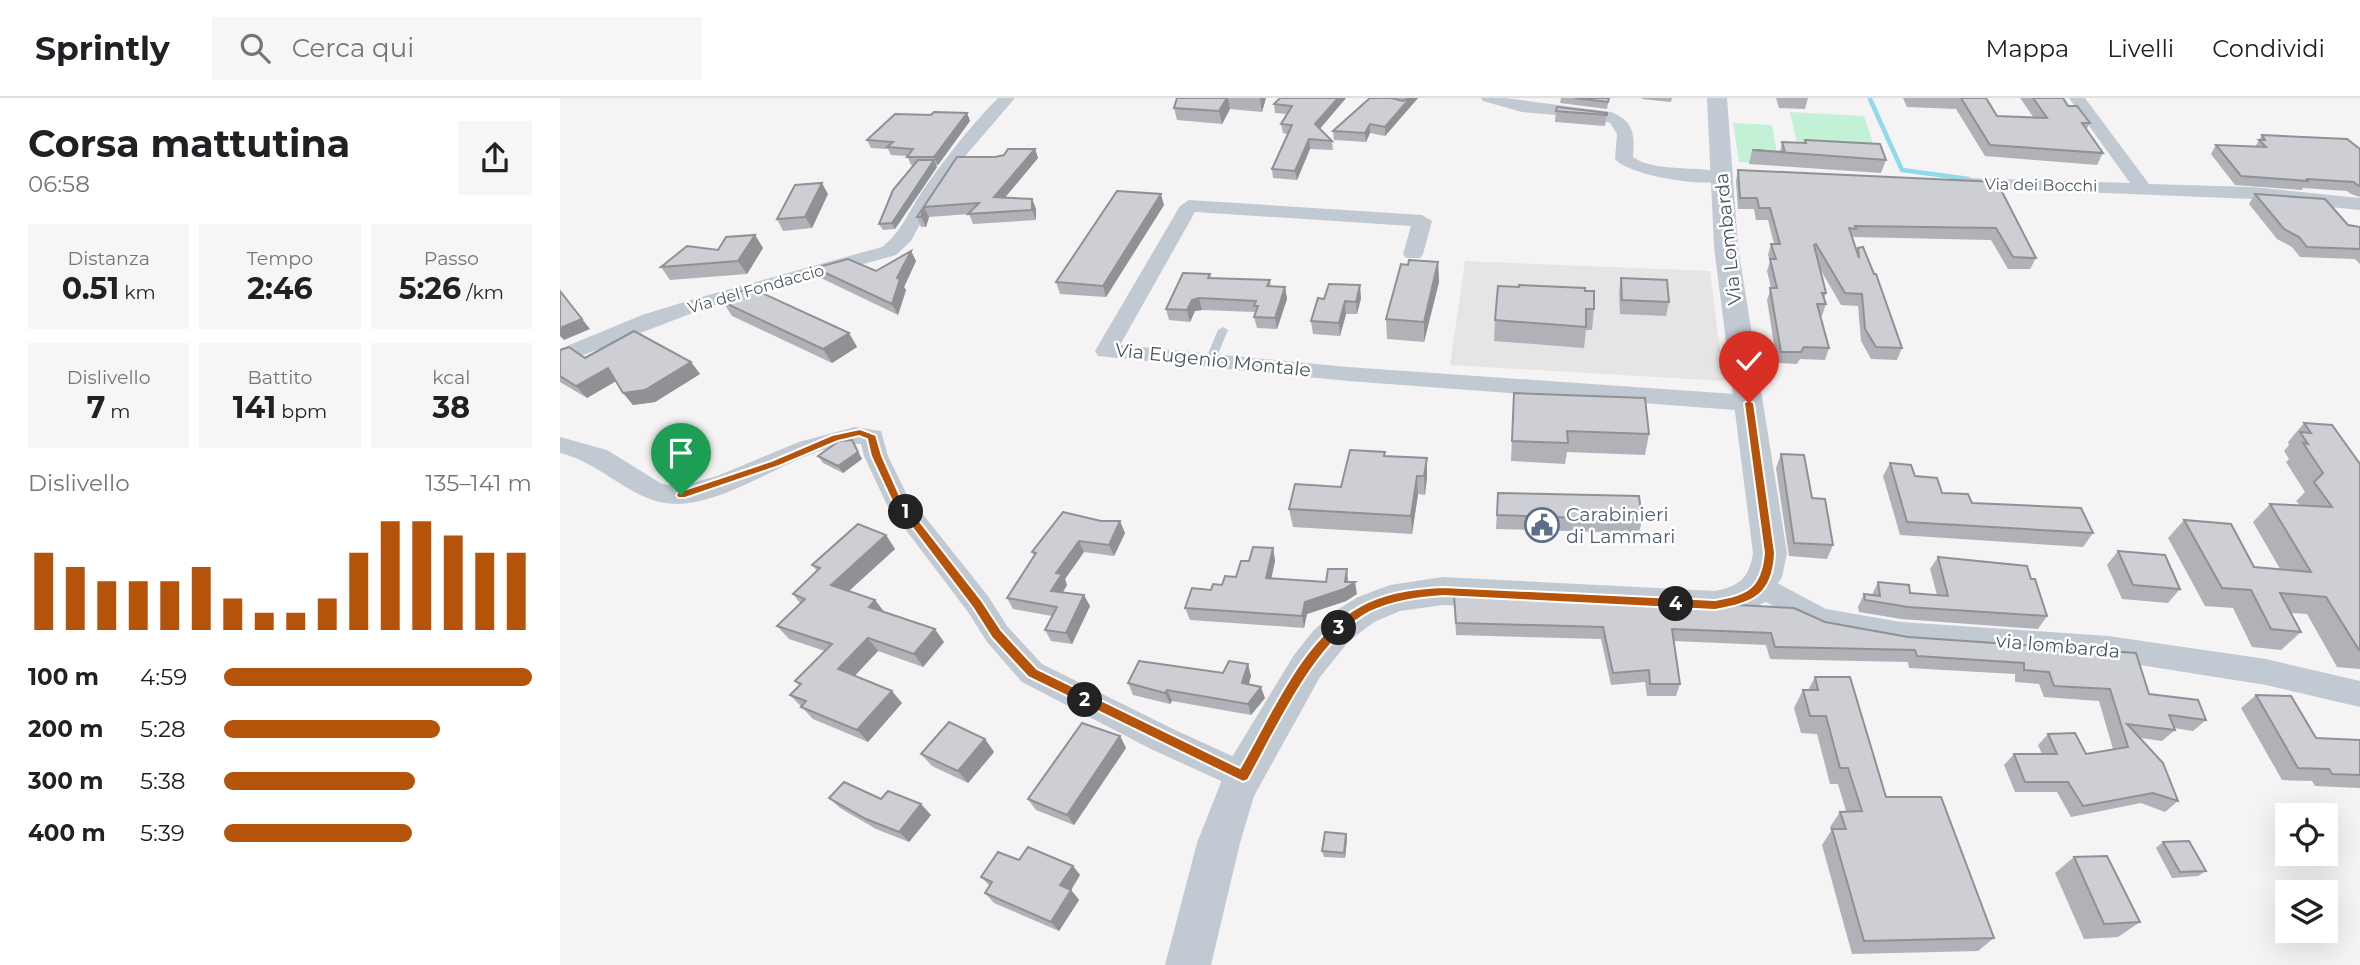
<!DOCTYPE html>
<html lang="it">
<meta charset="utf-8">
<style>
:root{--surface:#fff;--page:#f6f6f6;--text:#202124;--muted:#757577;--line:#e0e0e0;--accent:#b45309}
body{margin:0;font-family:Montserrat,sans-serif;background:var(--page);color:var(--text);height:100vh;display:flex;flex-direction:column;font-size:26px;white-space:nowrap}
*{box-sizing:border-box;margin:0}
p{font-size:23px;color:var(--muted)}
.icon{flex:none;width:38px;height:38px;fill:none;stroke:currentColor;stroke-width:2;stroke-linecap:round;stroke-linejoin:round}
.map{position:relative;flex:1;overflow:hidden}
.side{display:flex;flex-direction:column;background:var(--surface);width:560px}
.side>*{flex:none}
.tools{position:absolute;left:1715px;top:705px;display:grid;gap:14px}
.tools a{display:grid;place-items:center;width:63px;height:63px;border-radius:0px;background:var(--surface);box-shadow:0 7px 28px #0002;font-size:35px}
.pin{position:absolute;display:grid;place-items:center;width:60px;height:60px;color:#fff;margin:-72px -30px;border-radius:50% 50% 50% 0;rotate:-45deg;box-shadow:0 0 7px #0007}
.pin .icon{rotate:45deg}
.km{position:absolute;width:35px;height:35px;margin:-18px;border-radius:50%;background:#222;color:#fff;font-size:19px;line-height:35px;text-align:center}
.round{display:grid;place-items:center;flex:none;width:74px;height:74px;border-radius:0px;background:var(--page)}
.overview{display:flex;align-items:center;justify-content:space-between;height:119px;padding:0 28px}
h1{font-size:38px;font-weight:700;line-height:52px}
.figures{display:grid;grid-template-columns:repeat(3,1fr);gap:10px;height:119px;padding:7px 28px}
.figures div{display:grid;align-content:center;border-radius:0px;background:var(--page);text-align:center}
.figures b{font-size:30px;font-weight:700}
.figures small{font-size:19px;font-weight:400}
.figures p{font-size:19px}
.chart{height:196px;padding:14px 28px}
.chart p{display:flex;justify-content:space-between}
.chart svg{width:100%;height:126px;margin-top:7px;stroke:var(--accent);stroke-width:6}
ul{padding:0 28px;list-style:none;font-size:23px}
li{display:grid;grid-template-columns:112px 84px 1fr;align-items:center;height:52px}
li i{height:18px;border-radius:9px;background:var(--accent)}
header{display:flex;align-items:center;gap:42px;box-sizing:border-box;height:98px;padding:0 35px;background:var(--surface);border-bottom:2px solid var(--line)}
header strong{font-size:33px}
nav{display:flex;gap:38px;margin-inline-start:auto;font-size:24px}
.search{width:490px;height:63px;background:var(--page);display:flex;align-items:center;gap:18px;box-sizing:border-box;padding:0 24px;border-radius:0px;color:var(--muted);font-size:26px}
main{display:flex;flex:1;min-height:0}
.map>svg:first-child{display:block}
.education{fill:#e6e4e5}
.green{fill:#c3f1d5}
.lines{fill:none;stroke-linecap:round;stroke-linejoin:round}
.stream{stroke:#90daee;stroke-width:4.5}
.service{fill:#c1cad2;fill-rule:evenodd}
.minor{fill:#c1cad2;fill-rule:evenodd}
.tertiary{fill:#c1cad2;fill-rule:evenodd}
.wall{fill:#b0b2b7}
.shaded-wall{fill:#909195}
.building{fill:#cdcfd5;stroke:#909195;stroke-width:2}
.route{fill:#b45309;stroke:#fff;stroke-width:2}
.labels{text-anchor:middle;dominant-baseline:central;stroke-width:5;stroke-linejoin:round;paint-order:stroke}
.far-street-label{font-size:16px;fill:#4a5661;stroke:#fff}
.street-label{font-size:19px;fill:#4a5661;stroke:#fff}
.service-label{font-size:19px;fill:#4e5e75;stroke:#fff;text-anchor:start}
</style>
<header>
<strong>Sprintly</strong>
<div class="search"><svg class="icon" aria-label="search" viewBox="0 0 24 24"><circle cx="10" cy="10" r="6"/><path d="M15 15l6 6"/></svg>Cerca qui</div>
<nav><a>Mappa</a><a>Livelli</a><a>Condividi</a></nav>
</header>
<main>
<section class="side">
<div class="overview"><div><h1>Corsa mattutina</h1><p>06:58</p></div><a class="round"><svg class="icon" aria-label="share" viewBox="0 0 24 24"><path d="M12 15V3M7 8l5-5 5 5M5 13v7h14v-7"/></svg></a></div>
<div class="figures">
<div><p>Distanza</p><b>0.51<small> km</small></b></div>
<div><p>Tempo</p><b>2:46</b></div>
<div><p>Passo</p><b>5:26<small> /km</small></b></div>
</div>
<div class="figures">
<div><p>Dislivello</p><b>7<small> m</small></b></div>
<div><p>Battito</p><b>141<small> bpm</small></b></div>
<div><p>kcal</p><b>38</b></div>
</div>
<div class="chart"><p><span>Dislivello</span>135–141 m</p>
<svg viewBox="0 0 160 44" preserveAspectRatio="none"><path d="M5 44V17M15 44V22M25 44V27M35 44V27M45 44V27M55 44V22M65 44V33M75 44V38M85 44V38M95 44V33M105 44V17M115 44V6M125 44V6M135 44V11M145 44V17M155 44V17"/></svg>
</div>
<ul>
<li><b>100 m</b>4:59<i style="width:100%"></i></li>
<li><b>200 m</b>5:28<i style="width:70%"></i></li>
<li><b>300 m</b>5:38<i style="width:62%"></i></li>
<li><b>400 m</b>5:39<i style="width:61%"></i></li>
</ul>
</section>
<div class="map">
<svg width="1800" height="867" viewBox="0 0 1800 867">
<rect width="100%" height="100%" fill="#f5f3f3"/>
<!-- education -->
<polygon class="education" points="905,163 1150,173 1164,283 890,267"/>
<!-- green -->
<g class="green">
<polygon points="1230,14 1304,18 1316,54 1238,50"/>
<polygon points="1173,25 1212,27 1219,66 1179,64"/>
</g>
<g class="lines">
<!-- stream -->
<polyline class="stream" points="1310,1 1342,72 1409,81"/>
<!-- service -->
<polygon class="service" points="663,229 668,232 655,263 654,265 646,265 645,263 658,232"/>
<!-- minor -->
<g class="minor">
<path d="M438,0H455L407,56L369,110L351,143L336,157L148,209L0,266V251L82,217L134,201L322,149C341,135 350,111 363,92C386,60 410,28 438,0Z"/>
<path d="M921,0H946L1051,14C1074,23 1075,37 1073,59C1097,77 1157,65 1170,79C1158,93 1068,78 1055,61L1057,36L1050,25L1032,20L962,14L923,3Z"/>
<polygon points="1509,0 1525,0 1589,86 1693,89 1800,100 1800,112 1693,101 1398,89 1395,85 1404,80 1570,85"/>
<polygon points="629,102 862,117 872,123 863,156 860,160 846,160 843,156 851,128 635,114 560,247 788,269 1189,297 1197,299 1201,305 1197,311 1189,313 788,283 538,258 535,253 620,108"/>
<path d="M295,329L321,333L328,358L346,395L428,498L447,528L482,566L613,631L694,668L699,678L694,688L683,693L672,688L591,651L462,584L427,544L408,514L327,407L304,358L301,346C248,342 175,406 117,406C73,406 43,365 0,355V339L47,352L102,386L121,388L157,378L239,344Z"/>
<polygon points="1202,477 1266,511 1341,524 1548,538 1706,561 1800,583 1800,609 1706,587 1548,562 1341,548 1260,534 1192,496 1188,488 1192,480"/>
</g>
<!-- tertiary -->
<path class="tertiary" d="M1147,0H1167L1178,149L1227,455L1222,479L1207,503L1190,512L1155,521L883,507L840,513L814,524L789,543L760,579L694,698L680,745L651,867H605L637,745L669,664L734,557L753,533L775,513L798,499L830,487L883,479L1155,493C1180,488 1189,480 1193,455L1154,149Z"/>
</g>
<!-- wall -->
<g class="wall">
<polygon points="617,0 706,0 702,14 670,11 662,26 617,22 614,10"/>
<polygon points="720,0 786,0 760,31 772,43 773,52 750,51 737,82 713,80 712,71 728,36 723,35 721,26 727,16 715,15 714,6"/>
<polygon points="831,0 858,0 825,38 810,35 806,44 774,42 773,33"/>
<polygon points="1001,0 1049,0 1047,11 1000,5"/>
<polygon points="1082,0 1112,0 1111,4 1082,1"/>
<polygon points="1216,0 1248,0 1245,11 1219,10"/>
<polygon points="1343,0 1426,0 1437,18 1474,20 1460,0 1503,0 1508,8 1530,25 1526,32 1543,55 1537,67 1425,58 1396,11 1347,9"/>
<polygon points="996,13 1047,15 1045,28 995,24"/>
<polygon points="407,15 410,23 378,67 376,67 377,69 335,131 323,132 319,126 354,67 351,67 347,58 331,57 328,51 311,50 307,42 371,17"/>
<polygon points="1702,37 1800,51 1800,99 1791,96 1787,93 1743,90 1742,92 1675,87 1651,56 1656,47 1695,49"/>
<polygon points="1245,42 1326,62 1321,75 1189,66 1192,52 1220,54 1222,44 1244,45"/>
<polygon points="475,51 478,60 445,99 472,101 476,111 476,122 413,126 409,116 369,119 366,129 361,129 357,119 397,59 435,59"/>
<polygon points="1178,72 1437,84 1476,160 1470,171 1448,171 1431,142 1293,139 1292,140 1297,154 1298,150 1342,250 1337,262 1311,261 1301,243 1298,208 1281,207 1259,169 1266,195 1264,201 1266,206 1262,218 1260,218 1269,250 1265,262 1240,261 1237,266 1217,265 1207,202 1211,190 1207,173 1210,163 1208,157 1211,146 1214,146 1208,122 1196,122 1194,111 1178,111 1176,83"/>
<polygon points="268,96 252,130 223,133 217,121"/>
<polygon points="1695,96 1788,127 1800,129 1800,166 1795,161 1740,159 1732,149 1717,141 1689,106"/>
<polygon points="604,107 546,199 500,196 496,184"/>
<polygon points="195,137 203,150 187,176 110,182 101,169 158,152"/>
<polygon points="351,153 356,163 344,189 346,192 338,217 261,180 255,170 316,173"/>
<polygon points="878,164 879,184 864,244 827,241 826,221 848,167"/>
<polygon points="650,176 651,180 710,182 711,189 725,189 727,201 717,231 697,230 694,219 695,214 642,212 635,213 630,224 609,222 606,211"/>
<polygon points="1061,180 1109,204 1106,218 1060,216 1059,194"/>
<polygon points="1025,193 1034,211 1032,232 1026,232 1024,250 934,243 935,222"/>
<polygon points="758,200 801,200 797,216 786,216 780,238 753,236 751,223"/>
<polygon points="163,204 289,235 297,249 272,265 172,218"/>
<polygon points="0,252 25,260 131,264 140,276 95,304 73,307 56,283 27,300 0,284"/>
<polygon points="954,295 1089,336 1085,357 1007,354 1005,366 951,363"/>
<polygon points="1744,325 1800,366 1800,571 1777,569 1747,516 1731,515 1741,534 1721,552 1692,549 1673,510 1645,508 1608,440 1624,422 1694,469 1720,471 1693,424 1710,406 1740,407 1736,403 1745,394 1726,364 1729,361 1724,353 1729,347 1728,344"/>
<polygon points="292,342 302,361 283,375 263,365 258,358"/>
<polygon points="1221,356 1252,400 1273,447 1267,461 1229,458 1216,370"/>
<polygon points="825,358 867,379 865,397 858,396 852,436 733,429 729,411 781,389"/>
<polygon points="1330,365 1355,378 1382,395 1412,405 1533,435 1523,449 1340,437 1323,378"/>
<polygon points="938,395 1082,422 1079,435 936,431"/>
<polygon points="541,423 565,435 554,458 524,454 505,481 507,487 503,494 530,508 512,546 491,543 485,532 492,518 453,511 447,500 474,458 472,454"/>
<polygon points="326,437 335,451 289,493 315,502 324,514 384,544 363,569 318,553 294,578 342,605 308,644 253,621 230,597 239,587 235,583 265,553 229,541 217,528 240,505 233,496 257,473 252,467"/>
<polygon points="713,450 715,463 711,480 766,484 788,484 797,496 786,503 747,516 744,530 630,522 625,510 651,492 676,479 689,463"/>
<polygon points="1558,453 1620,491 1608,505 1562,501 1547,467"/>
<polygon points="1378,459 1471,481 1487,518 1478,531 1341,521 1299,514 1298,509 1304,496 1312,497 1318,484 1350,495 1377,497 1370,471"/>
<polygon points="894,498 1265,524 1348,539 1576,555 1589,596 1646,622 1633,633 1614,630 1615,632 1602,643 1581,640 1618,703 1605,714 1581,705 1511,719 1497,694 1455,694 1444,667 1454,656 1482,656 1478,647 1488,636 1526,656 1553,651 1539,603 1484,599 1479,586 1455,584 1455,576 1349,570 1348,564 1210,561 1206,547 1114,543 1120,586 1116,598 1087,598 1085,584 1051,587 1041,541 896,537"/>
<polygon points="663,575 691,578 689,587 705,600 691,617 612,603 610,606 573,597 568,585"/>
<polygon points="1255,579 1326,699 1434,840 1418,853 1292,856 1262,747 1271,733 1270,729 1280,714 1286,713 1278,686 1270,686 1257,636 1241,635 1234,610 1243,592 1248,592"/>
<polygon points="1696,597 1756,640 1800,642 1800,690 1755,688 1752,683 1722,682 1681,610"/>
<polygon points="560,638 566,650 514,727 476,712 468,701"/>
<polygon points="425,641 434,654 408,685 372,668 361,656"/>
<polygon points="269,700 321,701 371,717 349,744 316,731 280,710"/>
<polygon points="786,736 787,741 785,760 764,759 762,753"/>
<polygon points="1603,744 1646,773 1638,778 1612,780 1596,750"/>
<polygon points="1514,759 1580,824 1558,839 1524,841 1495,775"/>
<polygon points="459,762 513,768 520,777 511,792 519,802 499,833 434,805 425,795 430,788 421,779"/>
</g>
<!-- shaded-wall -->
<g class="shaded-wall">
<polygon points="667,0 668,0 670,11 662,26 659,13"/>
<polygon points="701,0 706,0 702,14 700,1"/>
<polygon points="778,0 786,0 756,35 755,26"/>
<polygon points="850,0 858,0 825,38 825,29"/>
<polygon points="407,15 410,23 378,67 374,59"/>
<polygon points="810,26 810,35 806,44 805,35"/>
<polygon points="749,41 750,51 737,82 735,73"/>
<polygon points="475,51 478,60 438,108 434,99"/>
<polygon points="374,62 377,69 335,131 332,125"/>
<polygon points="262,85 268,96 252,130 245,119"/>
<polygon points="601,96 604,107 546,199 543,188"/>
<polygon points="472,101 476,111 476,122 472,112"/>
<polygon points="364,109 369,119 366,129 361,119"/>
<polygon points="195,137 203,150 187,176 178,163"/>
<polygon points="351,153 356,163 344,189 346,192 338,217 332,206 337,180"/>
<polygon points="878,164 879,184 864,244 864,224"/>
<polygon points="800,187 801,200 797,216 796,204"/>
<polygon points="725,189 727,201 717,231 715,220"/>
<polygon points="0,193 30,231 4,242 0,238"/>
<polygon points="639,200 642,212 635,213 630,224 627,212 632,202"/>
<polygon points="785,203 786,216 780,238 779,225"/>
<polygon points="289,235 297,249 272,265 263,251"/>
<polygon points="131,264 140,276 95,304 73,307 63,295"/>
<polygon points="48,270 58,282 27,300 16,288"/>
<polygon points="292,342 302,361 283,375 278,368"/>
<polygon points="867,360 867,379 865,397 864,378"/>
<polygon points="857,378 858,396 852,436 851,418"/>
<polygon points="560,423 565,435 554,458 549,447"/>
<polygon points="326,437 335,451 281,500 271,487"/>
<polygon points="519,443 524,454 505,481 507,487 497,504 491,493 496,475"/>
<polygon points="713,450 715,463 709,492 706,480"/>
<polygon points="787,471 788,483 795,484 797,496 786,503 747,516 744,530 742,518 745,504 785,484"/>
<polygon points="524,497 530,508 512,546 506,535"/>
<polygon points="315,502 325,515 309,509"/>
<polygon points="375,531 384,544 363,569 354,556"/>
<polygon points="308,540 318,553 289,584 278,571"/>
<polygon points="688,566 691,578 685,597 682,585"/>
<polygon points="701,589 705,600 691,617 688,606"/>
<polygon points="607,592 612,603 610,606 605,595"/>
<polygon points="332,593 342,605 308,644 297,632"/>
<polygon points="560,638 566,650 514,727 507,717"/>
<polygon points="425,641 434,654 408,685 398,673"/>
<polygon points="361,706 371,717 349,744 339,734"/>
<polygon points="786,736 787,741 785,760 784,755"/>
<polygon points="513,768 520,777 508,797 500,787"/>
<polygon points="511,792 519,802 499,833 491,824"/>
</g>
<!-- building -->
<g class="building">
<polygon points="617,0 667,0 659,13 614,10"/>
<polygon points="720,0 778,0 755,26 772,43 749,41 735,73 712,71 732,27 721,26 732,8 714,6"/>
<polygon points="810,0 831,0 843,3 850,0 825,29 810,26 805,35 773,33"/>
<polygon points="1015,0 1049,0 1048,4"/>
<polygon points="1401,0 1426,0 1437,18 1487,20 1473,0 1503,0 1508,8 1517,8 1530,25 1522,25 1543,55 1430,47"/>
<polygon points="997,9 1047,15 1047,17 996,13"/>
<polygon points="374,14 407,15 374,59 347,59 353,51 327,49 333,44 307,42 335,16 371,17"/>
<polygon points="1702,37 1787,41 1800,51 1800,88 1797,87 1794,84 1747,81 1748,83 1681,78 1656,47 1706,49 1699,42 1705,42"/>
<polygon points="1245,42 1320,46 1326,62 1192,52 1225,54 1222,44 1246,45"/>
<polygon points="448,51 475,51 434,99 472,101 472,112 408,116 419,105 364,109 361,119 357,119 397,59 435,59 444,57"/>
<polygon points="358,62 374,62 332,125 319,126 333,92"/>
<polygon points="1178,72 1437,84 1476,160 1453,159 1436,130 1295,128 1296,131 1289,130 1299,160 1298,150 1303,149 1314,176 1316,176 1342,250 1316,249 1305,231 1302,196 1285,195 1256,146 1254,147 1266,195 1262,195 1266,206 1257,206 1269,250 1244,249 1241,254 1221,254 1210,190 1217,190 1210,161 1216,161 1211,146 1220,146 1210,110 1199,110 1197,100 1180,100"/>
<polygon points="262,85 245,119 217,121 235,87"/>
<polygon points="557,93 601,96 543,188 496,184"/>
<polygon points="1695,96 1765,101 1788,127 1800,129 1800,151 1747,149 1739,139 1724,131"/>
<polygon points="195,137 178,163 101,169 127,148 158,152 166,139"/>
<polygon points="351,153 337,180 340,181 332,206 255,170 288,161 316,173"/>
<polygon points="849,162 878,164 864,224 826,221 841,166 848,167"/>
<polygon points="623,175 650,176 648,180 710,182 707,188 725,189 715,220 694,219 698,208 694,208 696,203 639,200 632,202 627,212 606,211"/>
<polygon points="1061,180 1107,182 1109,204 1062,202"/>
<polygon points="769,186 800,187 796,204 785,203 779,225 751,223 758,200 764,201"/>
<polygon points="959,187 1025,190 1025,193 1034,193 1034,211 1026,211 1026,229 935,222 938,188 959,189"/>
<polygon points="189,189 289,235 263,251 163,204"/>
<polygon points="0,193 22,221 0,230"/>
<polygon points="74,233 131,264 85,292 63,295 48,270 16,288 0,278 0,252 9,249 25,260"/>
<polygon points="954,295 1085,300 1089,336 1007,333 1008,345 952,343"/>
<polygon points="1744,325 1772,327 1800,366 1800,552 1799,552 1766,499 1720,495 1741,534 1711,531 1691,492 1662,490 1624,422 1671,426 1694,469 1751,474 1710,406 1772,409 1754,384 1763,375 1743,345 1748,346 1740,334 1751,335"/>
<polygon points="292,342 298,354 278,368 258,358 279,343"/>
<polygon points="790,352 825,354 824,358 867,360 864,378 857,378 851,418 729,411 735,386 781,389"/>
<polygon points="1221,356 1244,357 1252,400 1265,401 1273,447 1234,445"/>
<polygon points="1330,365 1351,367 1355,378 1377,380 1382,395 1408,396 1412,405 1521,410 1533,435 1347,424"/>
<polygon points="938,395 1079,398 1082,422 937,417"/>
<polygon points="503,414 541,423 560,423 549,447 519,443 496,475 502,476 491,493 524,497 506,535 485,532 497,509 447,500 476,455 472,454"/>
<polygon points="298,426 326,437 271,487 315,502 309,509 375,531 354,556 308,540 278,571 332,593 297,632 241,609 246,603 230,597 241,586 235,583 272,546 217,528 245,501 233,496 260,470 252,467"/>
<polygon points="693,449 713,450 706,480 766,484 768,471 787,471 785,484 795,484 784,491 745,504 742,518 625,510 632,490 651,492 653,486 662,487 665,478 676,479 681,463 689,463"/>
<polygon points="1558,453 1605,457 1620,491 1573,487"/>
<polygon points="1378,459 1467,468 1471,481 1475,481 1487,518 1348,509 1305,502 1304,496 1320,498 1318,484 1349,487 1350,495 1388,498"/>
<polygon points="894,498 1159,511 1178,507 1234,510 1265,524 1348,539 1576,555 1589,596 1638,602 1646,622 1609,617 1615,632 1567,626 1603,665 1618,703 1593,695 1523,708 1508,684 1465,684 1454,656 1497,656 1488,636 1515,635 1526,656 1568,649 1550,591 1494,588 1489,574 1464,572 1464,565 1357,558 1355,552 1215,549 1211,535 1112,531 1120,586 1090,586 1089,572 1053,575 1043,529 896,525"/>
<polygon points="579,563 663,575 669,563 688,566 682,585 701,589 688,606 607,592 605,595 568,585"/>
<polygon points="1255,579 1290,579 1326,699 1381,699 1434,840 1304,843 1272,731 1286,731 1280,714 1302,713 1288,670 1280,670 1266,618 1250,618 1243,592 1258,592"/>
<polygon points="1696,597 1731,598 1756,640 1800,642 1800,677 1772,676 1769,671 1738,670"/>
<polygon points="389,624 425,641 398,673 361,656"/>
<polygon points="522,625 560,638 507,717 468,701"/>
<polygon points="284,684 321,701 328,693 361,706 339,734 306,721 269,700"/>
<polygon points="765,734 786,736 784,755 762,753"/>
<polygon points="1629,743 1646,773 1620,774 1603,744"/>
<polygon points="468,749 513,768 500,787 511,792 491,824 425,795 432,784 421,779 438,754 459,762"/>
<polygon points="1547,758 1580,824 1544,826 1514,759"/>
</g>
<!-- route -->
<path class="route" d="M1189,302L1194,305L1215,455C1213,498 1193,505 1155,512L883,498C857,500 833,503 810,514C755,543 717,630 688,682L683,684L468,579L432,540L413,510L332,403L311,358L307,341L299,338L278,343L219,368L125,400H118L116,397L118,394L211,363L272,337L300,331L316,337L322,358L340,398L422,503L441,532L477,571L680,670C712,615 742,540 800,508C825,494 855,490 883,489L1155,502C1187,496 1201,491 1204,455L1184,305Z"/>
<!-- icons -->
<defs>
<g id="civic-ring" transform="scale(1.75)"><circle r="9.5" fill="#fff" stroke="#5c6f8a" stroke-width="1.5"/><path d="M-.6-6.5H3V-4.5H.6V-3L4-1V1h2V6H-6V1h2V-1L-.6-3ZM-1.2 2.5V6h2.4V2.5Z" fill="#5c6f8a"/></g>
</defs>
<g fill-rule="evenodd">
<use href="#civic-ring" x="982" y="427"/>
</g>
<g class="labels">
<!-- far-street labels -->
<g class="far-street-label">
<text transform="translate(1481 87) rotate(1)">Via dei Bocchi</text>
<text transform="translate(196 191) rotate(-16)">Via del Fondaccio</text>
</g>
<!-- street labels -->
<g class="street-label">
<text transform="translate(1168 141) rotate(-96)">Via Lombarda</text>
<text transform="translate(653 262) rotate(6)">Via Eugenio Montale</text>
<text transform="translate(1498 548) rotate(5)">via lombarda</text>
</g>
<!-- service labels -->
<g class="service-label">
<text x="1006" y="416">Carabinieri<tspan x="1006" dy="22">di Lammari</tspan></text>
</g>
</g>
</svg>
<div class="tools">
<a><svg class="icon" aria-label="locate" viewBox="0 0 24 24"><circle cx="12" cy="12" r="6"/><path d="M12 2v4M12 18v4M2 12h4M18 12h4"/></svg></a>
<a><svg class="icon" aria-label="layers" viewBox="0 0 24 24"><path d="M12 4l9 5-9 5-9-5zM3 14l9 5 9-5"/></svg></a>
</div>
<div class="pin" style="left:121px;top:397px;background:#1e9e55"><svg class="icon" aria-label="arrive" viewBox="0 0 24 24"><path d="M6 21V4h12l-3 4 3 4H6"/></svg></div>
<div class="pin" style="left:1189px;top:305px;background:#d93025"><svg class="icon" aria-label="check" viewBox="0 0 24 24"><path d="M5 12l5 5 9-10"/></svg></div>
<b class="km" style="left:346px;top:414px">1</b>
<b class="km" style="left:525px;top:602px">2</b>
<b class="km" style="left:779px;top:530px">3</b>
<b class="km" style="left:1116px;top:506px">4</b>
</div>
</main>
